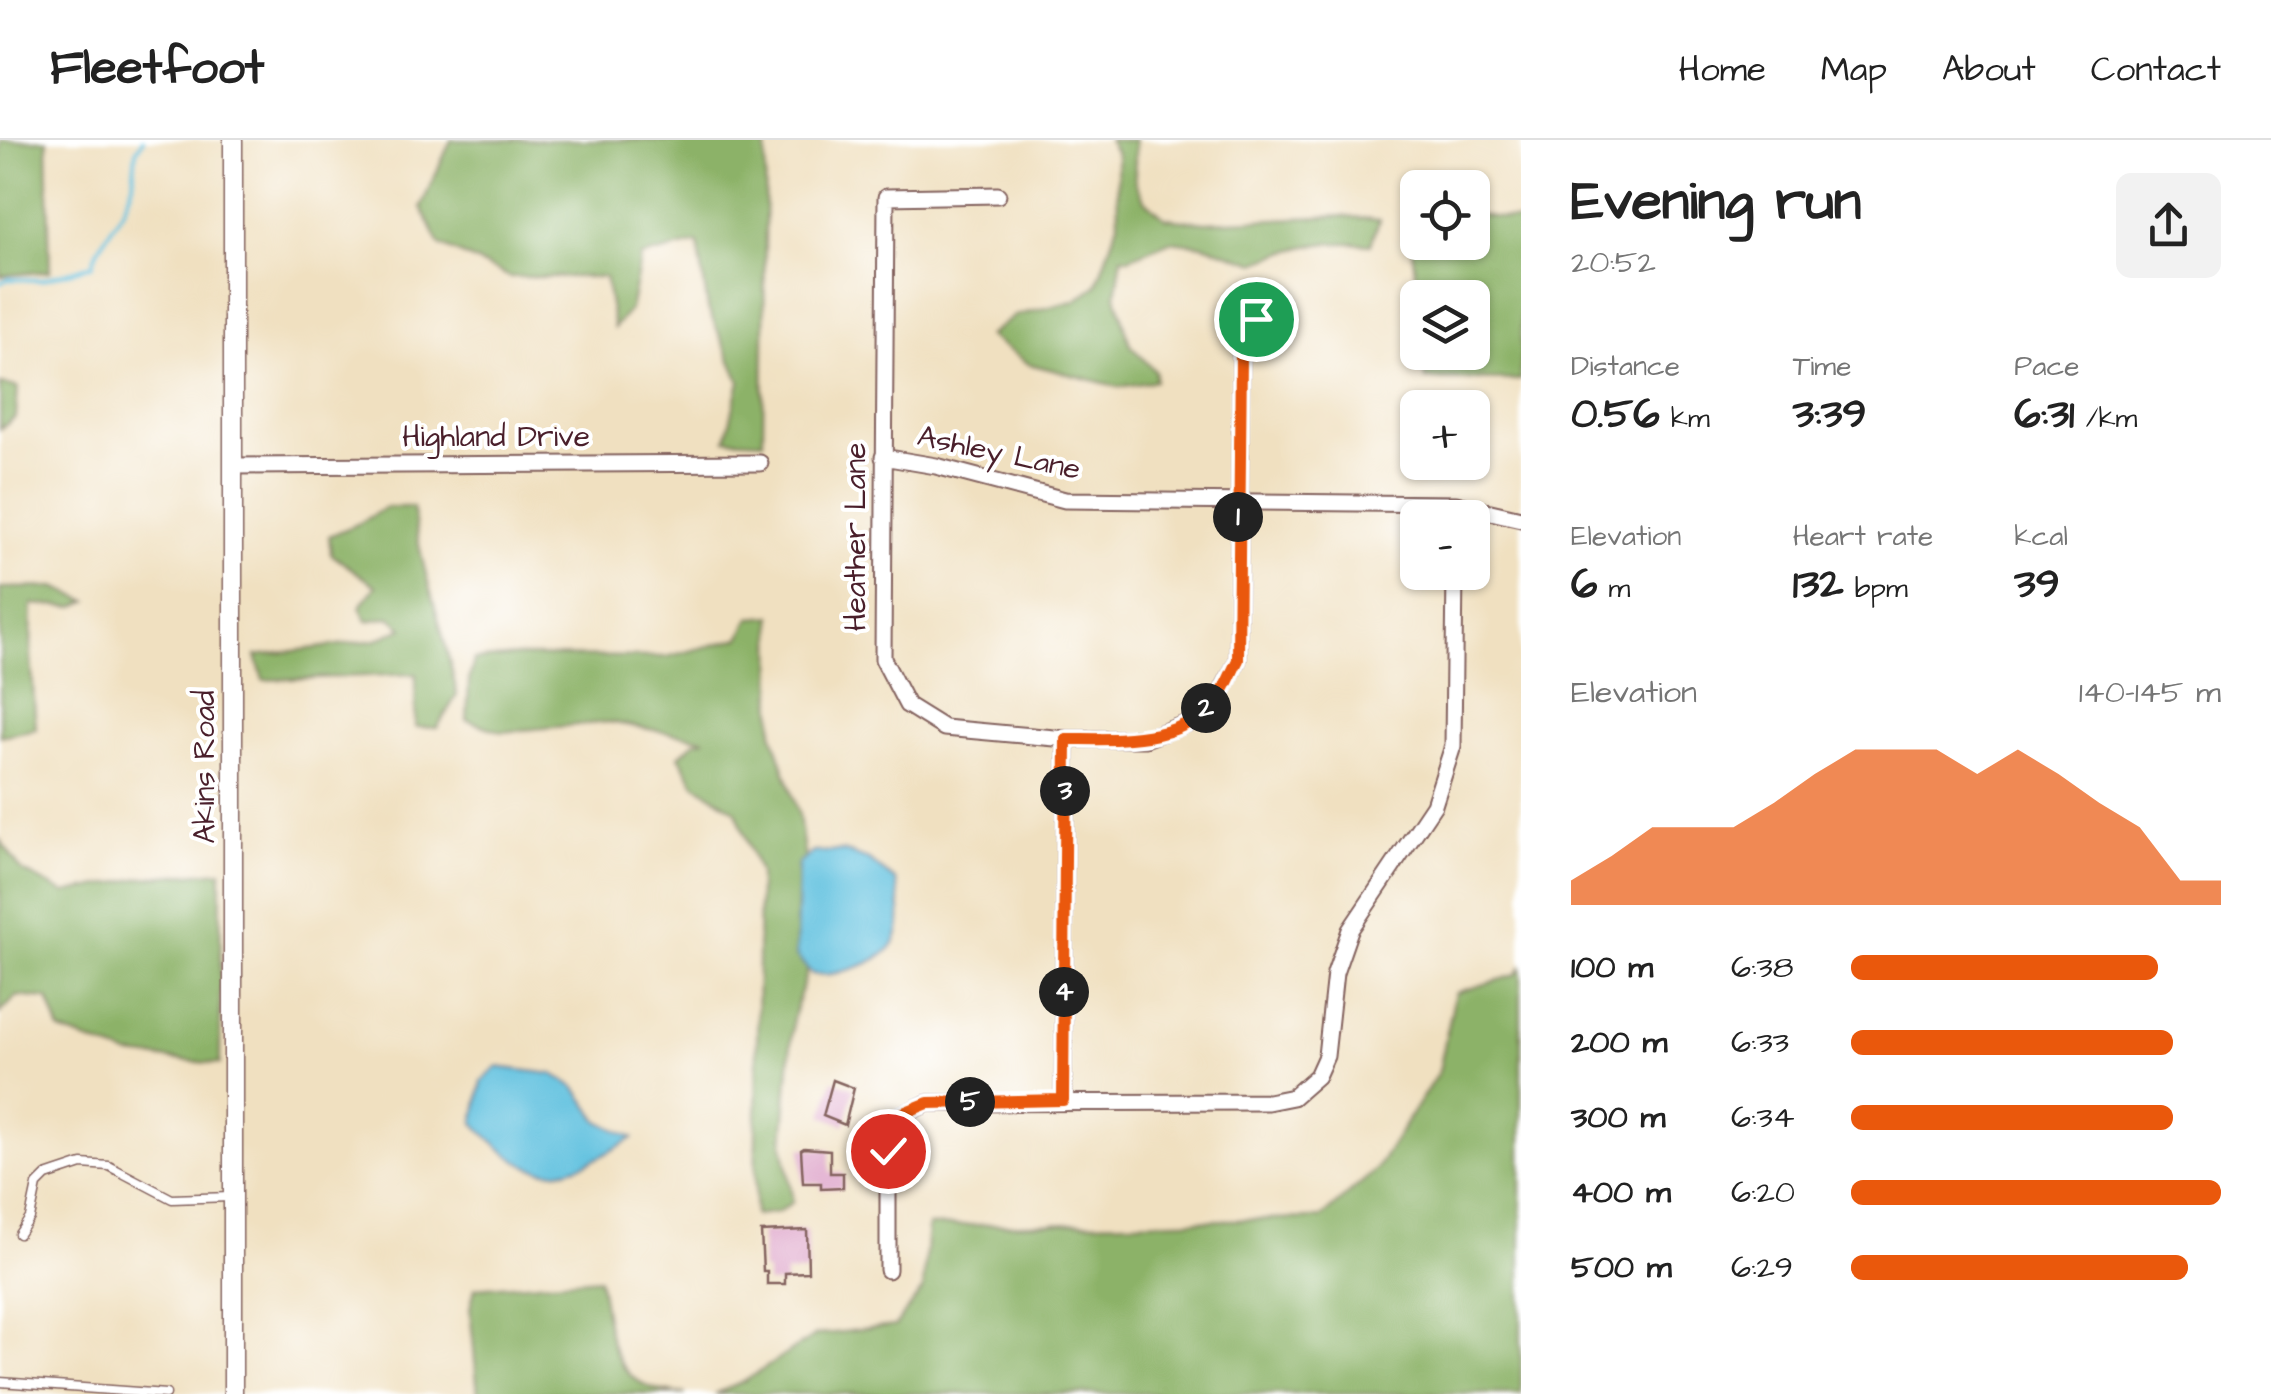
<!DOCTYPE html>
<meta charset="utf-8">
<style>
:root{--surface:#fff;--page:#f2f2f2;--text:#222;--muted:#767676;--line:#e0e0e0;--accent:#ea580c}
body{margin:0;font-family:"Architects Daughter",sans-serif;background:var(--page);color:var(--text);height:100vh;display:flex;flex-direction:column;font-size:38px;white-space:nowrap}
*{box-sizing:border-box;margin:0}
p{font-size:32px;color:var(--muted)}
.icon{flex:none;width:55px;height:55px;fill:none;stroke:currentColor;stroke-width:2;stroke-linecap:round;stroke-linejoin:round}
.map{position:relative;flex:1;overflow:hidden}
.panel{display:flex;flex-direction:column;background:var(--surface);width:750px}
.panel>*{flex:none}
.tools{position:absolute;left:1400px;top:30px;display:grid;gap:20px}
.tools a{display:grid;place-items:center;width:90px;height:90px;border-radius:15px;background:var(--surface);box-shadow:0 2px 8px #0004;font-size:50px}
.pin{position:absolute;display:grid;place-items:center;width:85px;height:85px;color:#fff;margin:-42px;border:5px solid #fff;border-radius:50%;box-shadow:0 2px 10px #0007}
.km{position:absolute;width:50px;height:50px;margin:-25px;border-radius:50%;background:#222;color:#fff;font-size:28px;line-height:50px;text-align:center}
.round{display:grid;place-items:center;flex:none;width:105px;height:105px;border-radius:15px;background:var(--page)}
.overview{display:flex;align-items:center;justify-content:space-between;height:170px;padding:0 50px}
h1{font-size:55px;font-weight:700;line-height:75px}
.metrics{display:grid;grid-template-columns:repeat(3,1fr);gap:15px;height:170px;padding:10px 50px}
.metrics div{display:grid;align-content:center}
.metrics b{font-size:42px;font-weight:700}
.metrics small{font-size:28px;font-weight:400}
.metrics p{font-size:28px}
.chart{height:280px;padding:20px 50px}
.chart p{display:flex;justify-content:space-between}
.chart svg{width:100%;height:180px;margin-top:10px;fill:var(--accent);opacity:.7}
ul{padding:0 50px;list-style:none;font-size:32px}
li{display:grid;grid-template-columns:160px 120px 1fr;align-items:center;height:75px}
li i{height:25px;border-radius:12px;background:var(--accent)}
header{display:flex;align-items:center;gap:60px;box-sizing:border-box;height:140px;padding:0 50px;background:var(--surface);border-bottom:2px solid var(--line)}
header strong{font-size:48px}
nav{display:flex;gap:55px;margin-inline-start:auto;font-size:35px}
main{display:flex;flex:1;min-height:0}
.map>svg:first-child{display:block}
.forest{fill:#8cb268;stroke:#6b684a;stroke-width:2.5}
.water{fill:#61c1df;stroke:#567085;stroke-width:2.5}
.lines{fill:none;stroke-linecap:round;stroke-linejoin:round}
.stream{stroke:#61c1df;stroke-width:4}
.building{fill:#dda1c7}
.service-casing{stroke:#84635f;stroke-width:11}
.minor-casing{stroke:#84635f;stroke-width:19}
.tertiary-casing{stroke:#84635f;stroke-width:21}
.service{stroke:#fff;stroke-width:8}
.minor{stroke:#fff;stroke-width:15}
.tertiary{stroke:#fff;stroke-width:18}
.route-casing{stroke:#fff;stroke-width:20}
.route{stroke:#ea580c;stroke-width:12}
.labels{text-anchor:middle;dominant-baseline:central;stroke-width:8;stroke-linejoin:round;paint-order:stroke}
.street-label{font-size:30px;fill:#4a1f2b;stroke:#fff}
</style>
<header>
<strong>Fleetfoot</strong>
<nav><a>Home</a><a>Map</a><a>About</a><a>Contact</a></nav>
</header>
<main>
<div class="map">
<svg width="1521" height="1254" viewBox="0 0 1521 1254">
<rect width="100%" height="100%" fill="#fff"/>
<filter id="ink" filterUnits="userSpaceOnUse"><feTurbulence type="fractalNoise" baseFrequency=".01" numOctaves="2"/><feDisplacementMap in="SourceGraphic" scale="20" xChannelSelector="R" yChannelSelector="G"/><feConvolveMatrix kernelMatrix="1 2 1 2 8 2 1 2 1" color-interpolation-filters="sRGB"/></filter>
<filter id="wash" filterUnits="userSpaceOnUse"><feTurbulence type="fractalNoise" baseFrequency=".0048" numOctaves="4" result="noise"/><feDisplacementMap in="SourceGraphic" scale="40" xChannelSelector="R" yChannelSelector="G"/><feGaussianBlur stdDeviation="2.25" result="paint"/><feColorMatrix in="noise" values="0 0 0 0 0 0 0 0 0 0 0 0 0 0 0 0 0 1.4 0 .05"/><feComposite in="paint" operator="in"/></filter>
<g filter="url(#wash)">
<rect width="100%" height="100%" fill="#f0e0c0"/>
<!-- forest -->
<g class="forest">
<polygon points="0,0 47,0 50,131 0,136"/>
<polygon points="451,0 766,0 763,301 726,299 740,241 708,169 698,103 641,117 630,170 614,188 605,137 510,137 440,105 421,67"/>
<path d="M1109,0H1135V42L1144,59L1165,78L1205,82L1344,76L1379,80L1371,104C1321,101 1302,104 1256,123L1203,105L1170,101L1129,118L1122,117L1116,155L1130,205L1155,231V241L1119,247L1029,224L988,196L1014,176L1074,161L1096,146L1118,83L1117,16Z"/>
<polygon points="1473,74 1521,81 1521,240 1425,239 1423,213 1472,212 1472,158 1418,157 1412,108 1415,83 1417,81 1418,102 1472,102"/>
<polygon points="0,244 18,247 16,277 0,289"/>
<path d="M386,367H413C421,435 445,490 457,555L437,588L415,587L416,534L263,540L256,516L376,500L403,488L390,477L367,481L360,467L376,446L331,414L329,396L362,382Z"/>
<polygon points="55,447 88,461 74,467 32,464 31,516 36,589 0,596 0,448"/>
<polygon points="772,476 773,595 799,675 805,719 798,725 796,816 808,828 793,878 787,951 783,1004 793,1062 778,1072 755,1075 759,733 736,671 695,644 679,616 694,602 705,599 609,582 502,592 467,580 469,541 474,520 517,516 666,517 740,498 750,478"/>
<polygon points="0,700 22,731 65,753 141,738 221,731 220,924 128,915 60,891 48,859 17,856 0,873"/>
<polygon points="1521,827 1521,1254 715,1254 745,1241 816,1195 895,1186 923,1149 928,1086 1321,1078 1376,1030 1439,931 1455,853 1515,835"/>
<path d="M599,1138C611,1201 608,1250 686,1254H478L470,1168L475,1148Z"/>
</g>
<!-- water -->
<g class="water">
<path d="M844,711L869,720L896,741C905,790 904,813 852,829C837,833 828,836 812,834L796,816L798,724L813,712Z"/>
<path d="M497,927L553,934L576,948L599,981L633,998C560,1042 536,1048 474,983L482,941Z"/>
</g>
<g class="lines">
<!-- stream -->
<polyline class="stream" points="0,143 8,139 41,140 92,125 97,111 123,70 133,44 136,11 143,0"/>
</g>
<g id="blocks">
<!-- building -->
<g class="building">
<polygon points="833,940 854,948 845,985 823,976"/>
<polygon points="804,1008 830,1010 830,1033 843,1033 843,1048 821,1049 821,1043 803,1043 801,1010"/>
<polygon points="807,1090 808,1132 785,1133 785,1144 767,1144 767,1131 763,1131 761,1092"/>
</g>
</g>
</g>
<g filter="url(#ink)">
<use href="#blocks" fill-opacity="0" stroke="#84635f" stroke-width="2.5"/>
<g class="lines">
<!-- service casing -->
<g class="service-casing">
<g id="service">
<polyline points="19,1094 30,1078 37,1045 46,1036 82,1024 109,1026 172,1059 230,1057"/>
<polyline points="0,1242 166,1254"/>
</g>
</g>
<!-- minor casing -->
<g class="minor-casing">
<g id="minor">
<polyline points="998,55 886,57 883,519 907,565 944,588 1066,599 1145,599 1188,583 1219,557 1238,520 1241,214 1257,179"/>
<polyline points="883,317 936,326 1065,360 1456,364 1521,379"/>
<polyline points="233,326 760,323"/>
<polyline points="1063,961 1066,599"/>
<polyline points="888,1130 888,1011 896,977 928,963 1268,962 1293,957 1317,936 1326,916 1335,833 1350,790 1434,665 1453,606 1455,432"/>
</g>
</g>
<!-- tertiary casing -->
<g class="tertiary-casing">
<polyline id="tertiary" points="233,1254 233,0"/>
</g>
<!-- service -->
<use href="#service" class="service"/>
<!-- minor -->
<use href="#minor" class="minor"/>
<!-- tertiary -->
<use href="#tertiary" class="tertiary"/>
</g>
</g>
<g class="lines" filter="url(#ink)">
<!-- route casing -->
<g class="route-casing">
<path id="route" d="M888,1011L896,976L928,963L1063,960L1066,599C1119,599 1184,605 1220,555C1227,545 1232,531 1238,520L1241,214L1256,179"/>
</g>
<!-- route -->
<use href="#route" class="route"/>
</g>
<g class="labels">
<!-- street labels -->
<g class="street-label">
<text x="496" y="297">Highland Drive</text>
<text transform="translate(999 313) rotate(12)">Ashley Lane</text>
<text transform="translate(856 397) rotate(-90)">Heather Lane</text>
<text transform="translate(205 627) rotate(-90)">Akins Road</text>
</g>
</g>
</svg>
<div class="tools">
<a><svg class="icon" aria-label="locate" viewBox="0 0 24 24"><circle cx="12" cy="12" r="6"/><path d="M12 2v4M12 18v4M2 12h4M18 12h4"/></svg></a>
<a><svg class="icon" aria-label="layers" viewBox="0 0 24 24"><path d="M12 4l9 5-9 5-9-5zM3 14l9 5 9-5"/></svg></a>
<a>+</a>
<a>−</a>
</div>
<div class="pin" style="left:1256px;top:179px;background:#1e9e55"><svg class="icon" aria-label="arrive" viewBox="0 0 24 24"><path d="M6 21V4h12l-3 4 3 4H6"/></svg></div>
<div class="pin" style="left:888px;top:1011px;background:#d93025"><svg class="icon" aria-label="check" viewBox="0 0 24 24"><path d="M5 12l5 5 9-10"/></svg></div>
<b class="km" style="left:1238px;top:377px">1</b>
<b class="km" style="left:1206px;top:568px">2</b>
<b class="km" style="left:1065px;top:651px">3</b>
<b class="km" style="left:1064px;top:852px">4</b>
<b class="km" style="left:970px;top:962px">5</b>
</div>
<section class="panel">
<div class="overview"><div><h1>Evening run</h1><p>20:52</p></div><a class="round"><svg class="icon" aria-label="share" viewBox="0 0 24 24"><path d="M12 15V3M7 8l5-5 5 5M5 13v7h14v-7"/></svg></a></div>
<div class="metrics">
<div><p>Distance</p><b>0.56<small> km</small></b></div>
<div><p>Time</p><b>3:39</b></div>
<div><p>Pace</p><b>6:31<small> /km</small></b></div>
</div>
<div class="metrics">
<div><p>Elevation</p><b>6<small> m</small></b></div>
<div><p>Heart rate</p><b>132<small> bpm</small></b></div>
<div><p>kcal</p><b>39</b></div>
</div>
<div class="chart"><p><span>Elevation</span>140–145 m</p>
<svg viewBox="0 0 160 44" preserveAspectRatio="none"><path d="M0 44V38L10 32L20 25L30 25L40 25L50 19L60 12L70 6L80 6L90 6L100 12L110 6L120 12L130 19L140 25L150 38L160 38V44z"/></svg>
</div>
<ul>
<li><b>100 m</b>6:38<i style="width:83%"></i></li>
<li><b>200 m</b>6:33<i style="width:87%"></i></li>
<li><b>300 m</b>6:34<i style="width:87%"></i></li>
<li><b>400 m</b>6:20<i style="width:100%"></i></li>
<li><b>500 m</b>6:29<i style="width:91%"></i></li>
</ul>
</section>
</main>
